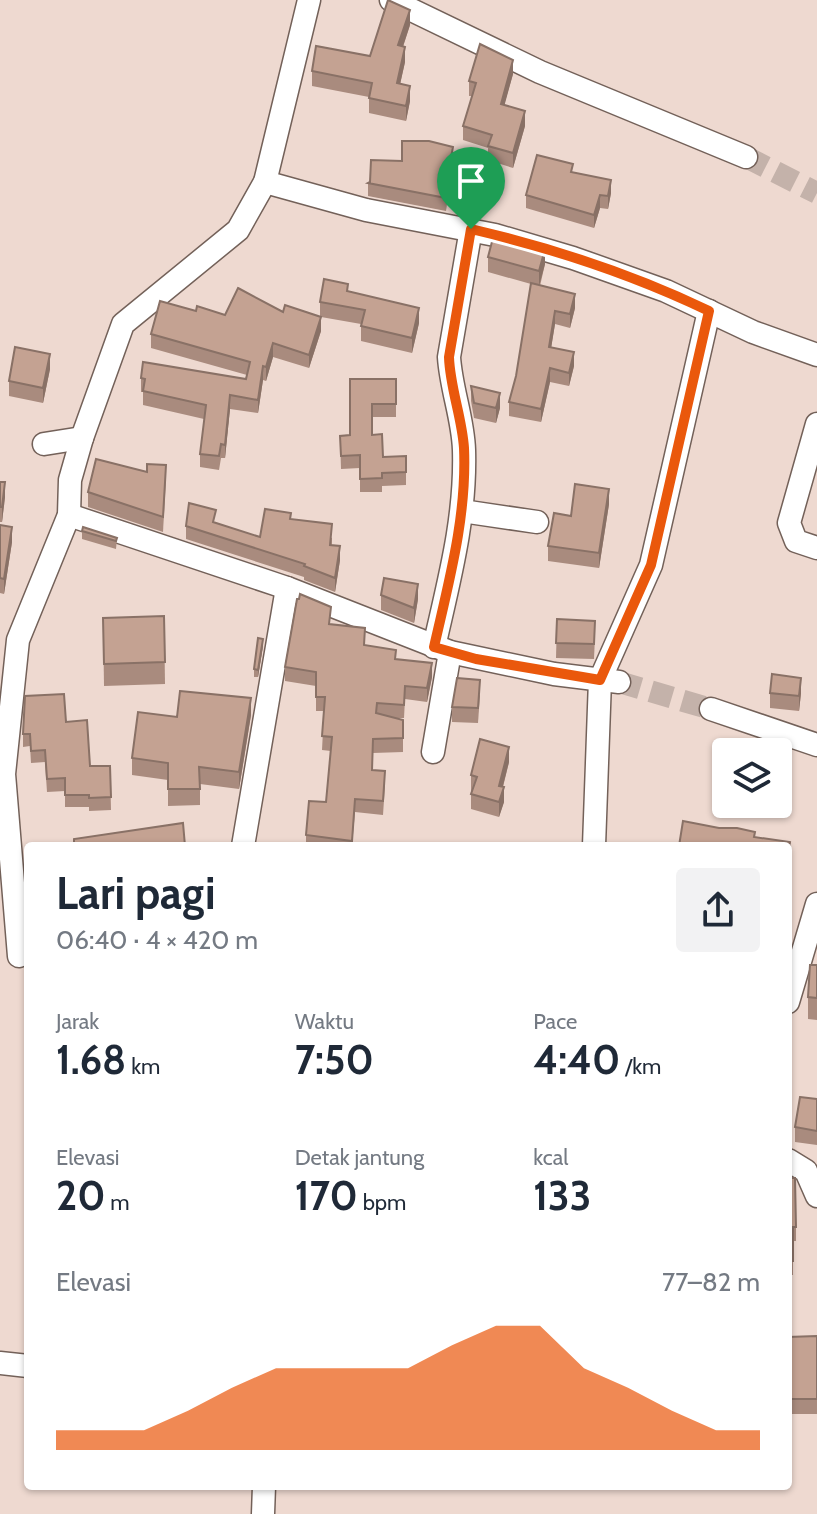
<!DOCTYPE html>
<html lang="id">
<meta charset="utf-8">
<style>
:root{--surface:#fff;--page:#f2f2f3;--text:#1f2937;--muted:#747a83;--accent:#ea580c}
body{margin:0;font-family:Cabin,sans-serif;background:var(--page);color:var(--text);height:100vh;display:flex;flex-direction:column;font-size:30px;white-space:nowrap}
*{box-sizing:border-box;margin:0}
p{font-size:26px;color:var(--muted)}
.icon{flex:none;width:44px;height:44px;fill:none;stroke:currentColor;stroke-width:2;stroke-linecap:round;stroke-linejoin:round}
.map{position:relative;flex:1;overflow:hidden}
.drawer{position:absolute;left:24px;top:842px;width:768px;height:648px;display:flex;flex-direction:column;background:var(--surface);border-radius:8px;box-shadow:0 2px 6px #0004}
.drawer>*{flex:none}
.buttons{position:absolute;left:712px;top:738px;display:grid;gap:16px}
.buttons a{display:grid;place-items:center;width:80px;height:80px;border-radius:8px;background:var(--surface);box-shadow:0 2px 6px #0004;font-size:40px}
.pin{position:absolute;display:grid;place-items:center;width:68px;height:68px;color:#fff;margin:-82px -34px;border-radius:50% 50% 50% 0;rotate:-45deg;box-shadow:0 0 8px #0007}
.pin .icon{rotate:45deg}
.round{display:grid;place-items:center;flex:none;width:84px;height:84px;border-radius:8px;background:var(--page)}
.head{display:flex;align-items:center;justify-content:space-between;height:136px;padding:0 32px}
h1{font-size:44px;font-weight:700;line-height:60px}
.metrics{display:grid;grid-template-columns:repeat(3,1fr);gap:12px;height:136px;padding:8px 32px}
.metrics div{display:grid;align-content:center}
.metrics b{font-size:40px;font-weight:700}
.metrics small{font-size:22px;font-weight:400}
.metrics p{font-size:22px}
.chart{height:224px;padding:16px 32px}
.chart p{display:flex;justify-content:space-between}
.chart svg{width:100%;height:144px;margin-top:8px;fill:var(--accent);opacity:.7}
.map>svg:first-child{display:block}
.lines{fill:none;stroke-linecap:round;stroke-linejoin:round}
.minor-tunnel{stroke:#c4b2aa;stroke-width:22;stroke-dasharray:22 11;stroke-linecap:butt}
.minor-casing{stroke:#736159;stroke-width:25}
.minor{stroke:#fff;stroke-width:22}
.wall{fill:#a98b7e}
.shaded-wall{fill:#897166}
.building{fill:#c4a292;stroke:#897166;stroke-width:2}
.route-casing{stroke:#fff;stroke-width:16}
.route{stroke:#ea580c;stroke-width:10}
</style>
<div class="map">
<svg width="817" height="1514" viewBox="0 0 817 1514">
<rect width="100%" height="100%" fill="#eed9d0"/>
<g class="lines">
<!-- minor-tunnel -->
<g class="minor-tunnel">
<polyline points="746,157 817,193"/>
<polyline points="619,682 711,709"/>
</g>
<!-- minor casing -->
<g class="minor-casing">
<g id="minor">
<polyline points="391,0 540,72 746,157"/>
<polyline points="265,182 366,210 495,235 573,258 666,291 753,332 817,355"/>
<polyline points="817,424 789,523 796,541 817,548"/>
<polyline points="44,444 82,438"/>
<polyline points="462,511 537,522"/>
<polyline points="69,515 287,588 450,652 554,674 619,682"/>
<path d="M434,647C449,580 466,519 464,450C463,418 451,389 449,357L471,229"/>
<polyline points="711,709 817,745"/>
<polyline points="433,752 450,652"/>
<polyline points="243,846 287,588"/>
<polyline points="594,846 600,680 651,565 709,311"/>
<polyline points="19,956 4,774 18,640 69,515 70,480 82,438 123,324 238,230 265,182 309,0"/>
<polyline points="788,1002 817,904"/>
<polyline points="788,1160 806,1171 817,1196"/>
<polyline points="0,1363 28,1366"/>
<polyline points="263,1514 264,1486"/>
</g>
</g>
<!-- minor -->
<use href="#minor" class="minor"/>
</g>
<!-- wall -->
<g class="wall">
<polygon points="410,25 403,47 405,62 400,84 410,101 406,121 369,113 369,97 312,86 312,71 370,56"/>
<polygon points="513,74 504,105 525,126 513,168 488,160 488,148 463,140 463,126 472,96 469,96 469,81"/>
<polygon points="453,160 448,185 446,211 368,196 368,183 402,161"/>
<polygon points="573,172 611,193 608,209 600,208 594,228 526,208 526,195"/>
<polygon points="488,257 545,264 540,286 575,308 570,328 555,324 551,348 574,366 569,386 550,382 541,422 509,416 509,402 516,376 531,284 488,272"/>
<polygon points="348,291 419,323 412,353 361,341 361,324 321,317 321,331 309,368 273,357 266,381 263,380 258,413 230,409 225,458 221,458 219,470 200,467 200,454 204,419 143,405 143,392 141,392 141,378 246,379 247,375 151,348 151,334 196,311 225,315 283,312 320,317 320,302"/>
<polygon points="50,369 43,403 9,396 9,381"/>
<polygon points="350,379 396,379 396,417 372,417 372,435 383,457 406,456 406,485 382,486 382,492 360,492 360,468 341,469 340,436 350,435"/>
<polygon points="471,386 500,408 496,423 474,418 471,401"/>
<polygon points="166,479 163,532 88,507 88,492"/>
<polygon points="0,482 5,497 2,522 0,522"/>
<polygon points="609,504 599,568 548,561 548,546 571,516"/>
<polygon points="291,519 332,538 332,545 340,560 335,592 304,580 304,577 186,539 186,526 216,523 260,537"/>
<polygon points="0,525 12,542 4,594 0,593"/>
<polygon points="82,531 117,538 116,549 82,539"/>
<polygon points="381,595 418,599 414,623 381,610"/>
<polygon points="164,616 165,684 104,686 103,618"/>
<polygon points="557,619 595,636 594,659 556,658"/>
<polygon points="330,624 365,645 432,677 427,702 405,699 404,718 396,718 403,720 403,752 373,753 372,770 385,785 383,815 355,812 352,846 306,846 306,835 326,802 331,751 322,750 324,711 316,711 316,686 285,681 285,667"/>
<polygon points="263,646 258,677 254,677 254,669"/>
<polygon points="770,693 801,693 799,711 770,708"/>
<polygon points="480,695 478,723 452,722 452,707"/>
<polygon points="251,715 239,789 200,784 200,805 168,806 168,780 132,775 132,758 177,717"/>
<polygon points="66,722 90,766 110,766 111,810 89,811 89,807 65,807 65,791 47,792 45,762 31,763 30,746 23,747 23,734"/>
<polygon points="509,762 503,787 504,802 499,817 471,809 471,775"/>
<polygon points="817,965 817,1020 808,1019 808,997"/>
<polygon points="817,1099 817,1145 795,1142 795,1127"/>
<polygon points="788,1178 796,1227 796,1241 793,1241 793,1275 788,1275"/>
<polygon points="817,1336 817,1414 788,1414 788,1337"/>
</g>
<!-- shaded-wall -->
<g class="shaded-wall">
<polygon points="410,10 410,25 398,61 398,45"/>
<polygon points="405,47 405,62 397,98 397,83"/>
<polygon points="513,60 513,74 501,118 501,104"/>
<polygon points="410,86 410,101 406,121 406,106"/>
<polygon points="525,111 525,126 513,168 513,153"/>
<polygon points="453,147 453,160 448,185 446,211 446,183"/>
<polygon points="611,180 611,193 608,209 608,196"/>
<polygon points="600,195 600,208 594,228 594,215"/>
<polygon points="545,249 545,264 539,286 539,271"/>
<polygon points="575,294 575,308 570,328 570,314"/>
<polygon points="419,308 419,323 412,353 412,338"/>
<polygon points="555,311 555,324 549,361 549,347"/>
<polygon points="321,317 321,331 309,368 309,355"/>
<polygon points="273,343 273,357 266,381 266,367"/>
<polygon points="574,352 574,366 569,386 569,373"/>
<polygon points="50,354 50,369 43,403 43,388"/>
<polygon points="263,366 263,380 258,413 258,400"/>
<polygon points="550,368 550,382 541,422 541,409"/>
<polygon points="500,393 500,408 496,423 496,408"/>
<polygon points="230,395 230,409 225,458 225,445"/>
<polygon points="5,482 5,497 2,522 2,507"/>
<polygon points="609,489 609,504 599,568 599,553"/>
<polygon points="12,527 12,542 4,594 4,579"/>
<polygon points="340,546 340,560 335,592 335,578"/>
<polygon points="418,584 418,599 414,623 414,608"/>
<polygon points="263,639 263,646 258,677 258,670"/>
<polygon points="432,663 432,677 427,702 427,688"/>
<polygon points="801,678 801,693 799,711 799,696"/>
<polygon points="251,698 251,715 239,789 239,772"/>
<polygon points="509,747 509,762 499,801 499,786"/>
<polygon points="504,787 504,802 499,817 499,802"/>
</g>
<!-- building -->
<g class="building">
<polygon points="388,0 410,10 398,45 405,47 397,83 410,86 406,106 369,98 372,83 312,71 316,46 370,56"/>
<polygon points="480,44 513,60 501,104 525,111 513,153 488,146 492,135 463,126 476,83 469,81"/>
<polygon points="402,141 429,141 453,147 446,183 448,183 446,198 368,183 370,182 371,160 402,161"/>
<polygon points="537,155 573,164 571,172 611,180 608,196 600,195 594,215 526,195"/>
<polygon points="494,234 545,249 539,271 488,257"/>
<polygon points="324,279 348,284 347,291 419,308 412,338 361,326 365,310 320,302"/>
<polygon points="531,283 575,294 570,314 555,311 549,347 574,352 569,373 550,368 541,409 509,402 516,376"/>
<polygon points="238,288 283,312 285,305 321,317 309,355 273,343 266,367 263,366 258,400 230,395 225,445 221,444 219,456 200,454 206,405 143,391 145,379 141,378 143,362 246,379 250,362 151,334 160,301 196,311 197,306 225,315"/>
<polygon points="15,347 50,354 43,388 9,381"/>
<polygon points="350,379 396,379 396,404 372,404 372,435 382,434 383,457 406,456 406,472 382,473 382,478 360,479 360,455 341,456 340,436 350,435"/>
<polygon points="471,386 500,393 496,408 474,403"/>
<polygon points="96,459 147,472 147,464 166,465 163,517 88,492"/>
<polygon points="0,482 5,482 2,507 0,507"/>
<polygon points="575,484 609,489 599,553 548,546 554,513 571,516"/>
<polygon points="189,503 216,510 213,522 260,537 265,509 291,513 290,519 332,524 330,545 340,546 335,578 304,566 305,564 186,526"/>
<polygon points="0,525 12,527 4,579 0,578"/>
<polygon points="83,527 117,538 116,541 82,531"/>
<polygon points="384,578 418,584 414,608 381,595"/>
<polygon points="300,594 331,607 329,624 365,628 364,645 396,650 395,659 432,663 427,688 405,686 404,705 377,703 376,713 403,720 403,738 373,739 372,770 385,771 383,801 355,799 352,841 306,835 309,801 326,802 332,737 322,736 325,697 316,697 316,672 285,667 297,599 299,599"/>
<polygon points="164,616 165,662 104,664 103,618"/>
<polygon points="557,619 595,621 594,644 556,643"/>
<polygon points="258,638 263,639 258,670 254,669"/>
<polygon points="772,674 801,678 799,696 770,693"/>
<polygon points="457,678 480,680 478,708 452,707"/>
<polygon points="180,691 251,698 239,772 199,767 200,789 168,789 168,763 132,758 138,712 177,717"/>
<polygon points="64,694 66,722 87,720 90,766 110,766 111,797 89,798 89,795 65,795 65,778 47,779 45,750 31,751 30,734 23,734 25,696"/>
<polygon points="480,739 509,747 499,786 504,787 499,802 471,794 477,777 471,775"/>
<polygon points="683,821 719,828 737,828 755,832 754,837 790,842 788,857 788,846 679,846"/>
<polygon points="183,823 185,846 74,846 74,839"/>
<polygon points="810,965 817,965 817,998 808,997"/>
<polygon points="800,1097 817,1099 817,1131 795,1127"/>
<polygon points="788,1178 795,1178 796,1227 793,1227 793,1261 788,1261"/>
<polygon points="817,1336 817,1399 788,1399 788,1337"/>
</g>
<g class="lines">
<!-- route casing -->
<g class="route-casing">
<path id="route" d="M471,229C552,248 634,275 709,311L651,565L600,680L476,659L434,647C449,581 467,516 464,448C462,417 450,388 449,357Z"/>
</g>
<!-- route -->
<use href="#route" class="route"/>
</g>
</svg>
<div class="buttons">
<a><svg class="icon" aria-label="layers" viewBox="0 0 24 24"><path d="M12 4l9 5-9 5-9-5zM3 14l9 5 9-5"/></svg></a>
</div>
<div class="pin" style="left:471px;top:229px;background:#1e9e55"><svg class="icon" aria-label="arrive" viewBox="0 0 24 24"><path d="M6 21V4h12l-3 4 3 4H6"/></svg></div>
<section class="drawer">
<div class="head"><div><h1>Lari pagi</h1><p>06:40 · 4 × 420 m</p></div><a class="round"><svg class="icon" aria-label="share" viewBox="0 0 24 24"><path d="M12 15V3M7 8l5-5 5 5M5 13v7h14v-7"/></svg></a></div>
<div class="metrics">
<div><p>Jarak</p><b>1.68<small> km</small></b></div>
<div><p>Waktu</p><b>7:50</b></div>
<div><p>Pace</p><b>4:40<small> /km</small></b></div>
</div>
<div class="metrics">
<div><p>Elevasi</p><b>20<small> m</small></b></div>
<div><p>Detak jantung</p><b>170<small> bpm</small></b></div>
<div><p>kcal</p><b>133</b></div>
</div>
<div class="chart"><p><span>Elevasi</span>77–82 m</p>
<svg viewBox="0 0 160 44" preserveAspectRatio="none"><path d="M0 44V38L10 38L20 38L30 32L40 25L50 19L60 19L70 19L80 19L90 12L100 6L110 6L120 19L130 25L140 32L150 38L160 38V44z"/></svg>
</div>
</section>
</div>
